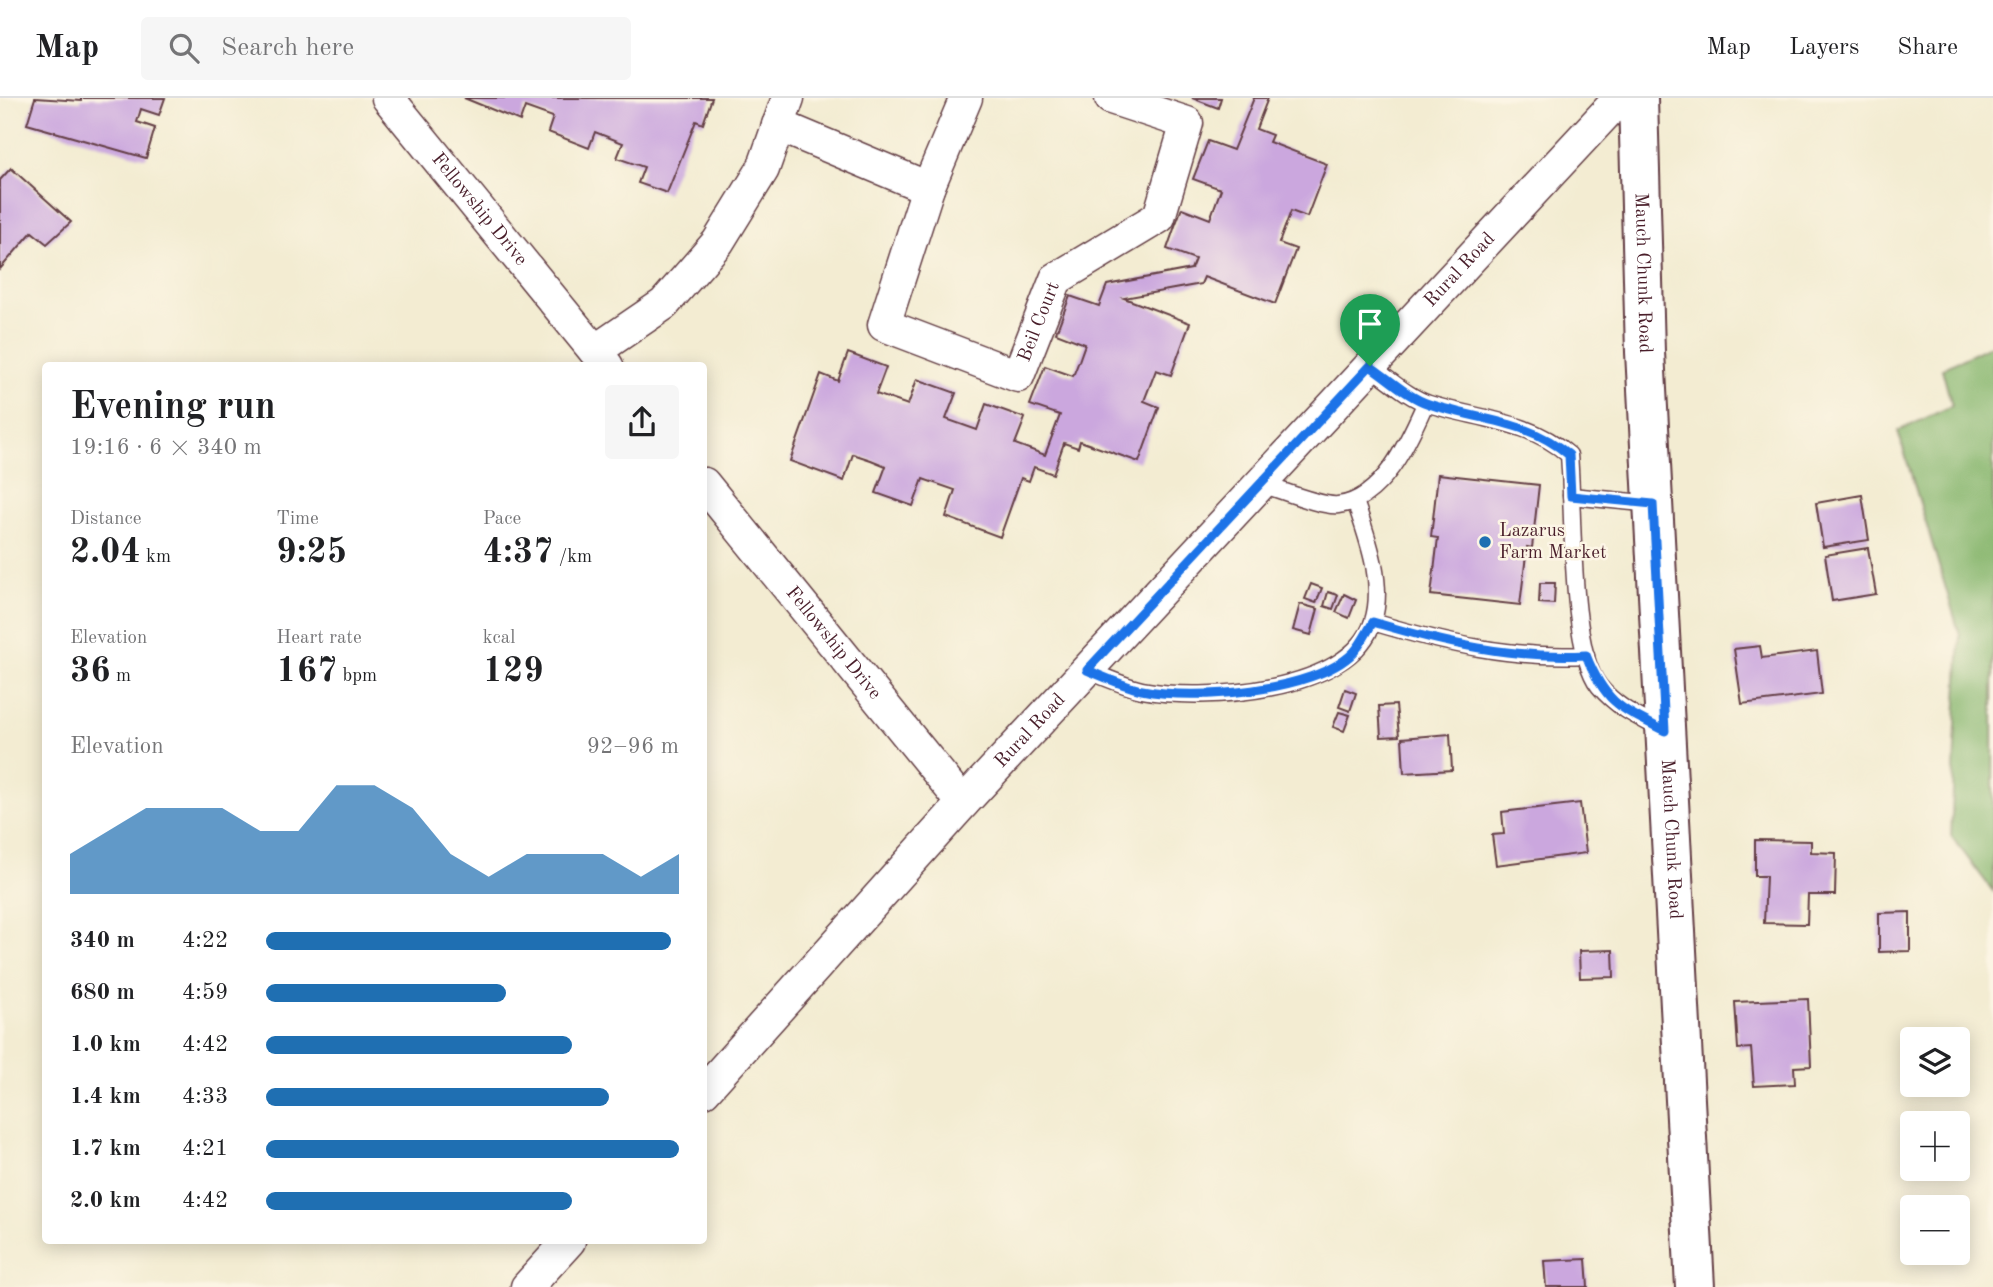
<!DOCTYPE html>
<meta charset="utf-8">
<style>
:root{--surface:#fff;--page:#f6f6f6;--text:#202124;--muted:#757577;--line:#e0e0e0;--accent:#1f6fb2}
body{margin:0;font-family:"Old Standard TT",serif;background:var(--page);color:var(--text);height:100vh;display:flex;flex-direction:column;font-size:26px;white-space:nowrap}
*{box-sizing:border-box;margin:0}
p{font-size:23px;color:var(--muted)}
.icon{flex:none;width:38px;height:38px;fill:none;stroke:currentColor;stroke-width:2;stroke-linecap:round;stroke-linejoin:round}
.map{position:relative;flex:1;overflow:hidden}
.panel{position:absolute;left:42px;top:264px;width:665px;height:882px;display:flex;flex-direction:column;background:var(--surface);border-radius:7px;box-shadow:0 4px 18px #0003}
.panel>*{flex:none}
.controls{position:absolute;left:1900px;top:929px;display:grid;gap:14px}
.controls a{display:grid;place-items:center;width:70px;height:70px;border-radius:7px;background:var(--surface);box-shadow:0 4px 18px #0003;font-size:35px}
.pin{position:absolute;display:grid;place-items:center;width:60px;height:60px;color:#fff;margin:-72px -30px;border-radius:50% 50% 50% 0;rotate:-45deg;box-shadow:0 0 7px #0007}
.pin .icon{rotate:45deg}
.round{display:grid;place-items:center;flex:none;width:74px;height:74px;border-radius:7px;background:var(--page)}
.overview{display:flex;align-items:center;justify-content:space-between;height:119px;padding:0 28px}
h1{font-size:38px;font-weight:700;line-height:52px}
.stats{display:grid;grid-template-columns:repeat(3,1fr);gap:10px;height:119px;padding:7px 28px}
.stats div{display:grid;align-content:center}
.stats b{font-size:35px;font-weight:700}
.stats small{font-size:19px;font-weight:400}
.stats p{font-size:19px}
.chart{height:196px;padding:14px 28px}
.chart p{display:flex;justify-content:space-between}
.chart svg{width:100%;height:126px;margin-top:7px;fill:var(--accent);opacity:.7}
ul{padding:0 28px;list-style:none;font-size:23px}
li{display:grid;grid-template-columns:112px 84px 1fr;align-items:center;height:52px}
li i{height:18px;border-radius:9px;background:var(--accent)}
header{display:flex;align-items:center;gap:42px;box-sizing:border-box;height:98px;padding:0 35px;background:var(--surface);border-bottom:2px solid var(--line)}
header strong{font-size:33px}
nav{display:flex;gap:38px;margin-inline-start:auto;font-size:24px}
.search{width:490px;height:63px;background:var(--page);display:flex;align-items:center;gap:18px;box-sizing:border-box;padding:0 24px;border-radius:7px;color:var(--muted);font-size:26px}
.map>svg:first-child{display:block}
.forest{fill:#8ab871;stroke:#6a6c4e;stroke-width:2}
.building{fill:#cba7de}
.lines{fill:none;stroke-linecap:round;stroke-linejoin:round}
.lane-casing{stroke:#633e44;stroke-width:19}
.street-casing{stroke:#633e44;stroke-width:35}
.secondary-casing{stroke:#633e44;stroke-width:42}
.lane{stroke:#fff;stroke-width:16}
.street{stroke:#fff;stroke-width:32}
.secondary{stroke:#fff;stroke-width:38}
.route-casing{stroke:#fff;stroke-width:14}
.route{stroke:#1a73e8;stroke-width:9}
.poi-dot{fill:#1f6fb2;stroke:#fcf5e5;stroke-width:2.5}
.labels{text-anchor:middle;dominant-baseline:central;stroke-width:5;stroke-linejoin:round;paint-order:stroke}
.street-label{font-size:19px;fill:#4a1f2b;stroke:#fcf5e5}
.poi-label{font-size:19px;fill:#4a1f2b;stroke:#fcf5e5;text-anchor:start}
</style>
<header>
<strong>Map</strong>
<div class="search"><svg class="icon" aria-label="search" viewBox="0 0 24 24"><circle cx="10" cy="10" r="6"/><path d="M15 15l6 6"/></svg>Search here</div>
<nav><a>Map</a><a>Layers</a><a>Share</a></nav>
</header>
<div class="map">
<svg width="1993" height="1189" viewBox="0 0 1993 1189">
<rect width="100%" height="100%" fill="#fcf5e5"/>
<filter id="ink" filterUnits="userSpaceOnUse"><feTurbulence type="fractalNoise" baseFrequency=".0143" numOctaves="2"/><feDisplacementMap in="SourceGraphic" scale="14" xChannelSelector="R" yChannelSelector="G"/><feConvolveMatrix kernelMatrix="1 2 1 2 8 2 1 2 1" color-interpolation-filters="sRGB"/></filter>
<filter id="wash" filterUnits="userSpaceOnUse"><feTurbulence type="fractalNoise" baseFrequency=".00686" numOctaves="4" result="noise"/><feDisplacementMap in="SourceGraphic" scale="28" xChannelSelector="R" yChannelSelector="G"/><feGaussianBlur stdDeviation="1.57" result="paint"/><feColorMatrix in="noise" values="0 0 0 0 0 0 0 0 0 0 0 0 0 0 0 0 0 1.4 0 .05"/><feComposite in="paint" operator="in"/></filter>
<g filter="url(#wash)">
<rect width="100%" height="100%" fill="#f3ecd2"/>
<!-- forest -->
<polygon class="forest" points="1993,246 1993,793 1951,738 1960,537 1898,333 1952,308 1942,271"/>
<g id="blocks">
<!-- building -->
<g class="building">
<polygon points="35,0 81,3 81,0 165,0 159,17 141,11 137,24 155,30 146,60 27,26"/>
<polygon points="464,0 712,0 703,26 696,23 667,95 638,85 644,69 617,60 623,45 595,34 589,50 548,34 553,19 525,9 520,23"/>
<polygon points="1192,0 1221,0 1218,10"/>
<polygon points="1254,0 1268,0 1256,31 1272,37 1269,44 1327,66 1307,119 1291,113 1279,145 1296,151 1275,206 1204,179 1201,186 1124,200 1190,225 1171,277 1156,272 1144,303 1159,309 1139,364 1080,343 1078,350 1064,345 1053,376 1034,369 1029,383 1021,380 1000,439 946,419 955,392 923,381 913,408 876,395 886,368 871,362 853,356 844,383 790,363 821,276 838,283 848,255 886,269 876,296 908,307 917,281 956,295 946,321 977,332 986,306 1025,320 1015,346 1045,357 1060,317 1030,307 1045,268 1073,278 1079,263 1085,246 1056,235 1070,198 1099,208 1107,187 1191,171 1195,161 1167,151 1175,128 1182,110 1210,121 1221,91 1193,81 1208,43 1233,52"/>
<polygon points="11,70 71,124 47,146 32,134 0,171 0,82"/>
<polygon points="1438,376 1539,387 1532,450 1527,449 1520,507 1431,497 1438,440 1431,439"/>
<polygon points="1862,397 1869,442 1823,449 1816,405"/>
<polygon points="1868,450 1876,496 1832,503 1825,457"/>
<polygon points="1540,485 1555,485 1554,506 1539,505"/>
<polygon points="1311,486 1322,490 1316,505 1305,501"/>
<polygon points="1328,494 1338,497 1333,511 1324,508"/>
<polygon points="1344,496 1356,502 1349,520 1336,514"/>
<polygon points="1300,506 1318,511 1311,537 1293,532"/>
<polygon points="1760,548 1762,560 1817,553 1822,596 1742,606 1734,551"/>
<polygon points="1345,591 1356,595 1350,613 1339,609"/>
<polygon points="1396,607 1399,638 1381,639 1379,608"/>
<polygon points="1339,614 1350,617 1344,633 1333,629"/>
<polygon points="1450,636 1452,672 1404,675 1402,640"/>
<polygon points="1580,705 1586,755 1496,767 1492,737 1504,736 1502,714"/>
<polygon points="1755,742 1811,743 1811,754 1836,755 1835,797 1808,797 1807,826 1764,825 1766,778 1755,778"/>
<polygon points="1910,814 1910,853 1879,854 1879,815"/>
<polygon points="1613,852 1614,879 1580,880 1579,853"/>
<polygon points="1808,901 1811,968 1794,969 1795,986 1754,988 1751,950 1738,951 1735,904"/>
<polygon points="1586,1161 1588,1189 1546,1189 1544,1163"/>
</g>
</g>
</g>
<g filter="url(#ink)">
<use href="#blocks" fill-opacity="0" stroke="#633e44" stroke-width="2"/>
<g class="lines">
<!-- lane casing -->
<g class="lane-casing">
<g id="lane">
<path d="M1370,268C1388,280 1409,300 1429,306C1477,321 1530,322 1569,357C1574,409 1569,551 1599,588C1617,610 1640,620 1665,633"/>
<path d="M1261,386C1279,391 1321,409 1338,407C1383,402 1409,342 1425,306"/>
<polyline points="1571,398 1653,406"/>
<path d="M1373,524C1443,545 1513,561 1586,557"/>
<path d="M1087,572C1104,579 1124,588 1142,592C1202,604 1352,595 1373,523C1385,485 1367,439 1355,403"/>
</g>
</g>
<!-- street casing -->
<g class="street-casing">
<g id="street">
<path id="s1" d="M388,0L607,268"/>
<path id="s2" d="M966,0L928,90L884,227L1018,278L1056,181L1159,119L1187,25L1111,0"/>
<polyline points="778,27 928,90"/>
<polyline points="595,253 664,206 718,144 763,71 788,0"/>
<path id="s3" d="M704,386L963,705"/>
<path id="s4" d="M704,993L963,705L1620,0"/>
<polyline points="527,1189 569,1143"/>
</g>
</g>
<!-- secondary casing -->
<g class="secondary-casing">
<g id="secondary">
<path id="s5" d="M1638,0L1645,254L1695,1189"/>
</g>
</g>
<!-- lane -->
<use href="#lane" class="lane"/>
<!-- street -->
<use href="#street" class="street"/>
<!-- secondary -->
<use href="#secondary" class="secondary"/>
</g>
</g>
<g class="lines" filter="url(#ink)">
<!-- route casing -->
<g class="route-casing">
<path id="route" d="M1370,268C1388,280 1409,300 1429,306C1477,322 1529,322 1569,357L1571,398L1653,406L1665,633C1621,611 1605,605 1586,557C1513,561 1443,545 1373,524C1367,534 1361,547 1353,555C1314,594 1194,603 1142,592C1123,588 1104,579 1087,572Z"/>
</g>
<!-- route -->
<use href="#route" class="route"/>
</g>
<!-- markers -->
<circle class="poi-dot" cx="1485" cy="444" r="7"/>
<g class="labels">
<!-- street labels -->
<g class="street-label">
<text stroke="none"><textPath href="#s1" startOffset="144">Fellowship Drive</textPath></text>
<text stroke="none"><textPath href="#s4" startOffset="1116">Rural Road</textPath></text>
<text stroke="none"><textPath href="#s5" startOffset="175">Mauch Chunk Road</textPath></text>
<text stroke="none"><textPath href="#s2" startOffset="443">Beil Court</textPath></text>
<text stroke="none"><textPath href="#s3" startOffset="205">Fellowship Drive</textPath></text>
<text stroke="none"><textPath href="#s4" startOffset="486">Rural Road</textPath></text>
<text stroke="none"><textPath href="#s5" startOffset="742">Mauch Chunk Road</textPath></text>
</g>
<!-- poi labels -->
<g class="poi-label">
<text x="1499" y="433">Lazarus<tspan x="1499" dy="22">Farm Market</tspan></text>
</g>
</g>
</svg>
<div class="controls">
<a><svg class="icon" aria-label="layers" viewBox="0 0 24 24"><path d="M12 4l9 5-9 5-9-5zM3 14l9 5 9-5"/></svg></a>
<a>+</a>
<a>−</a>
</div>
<div class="pin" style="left:1370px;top:268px;background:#1e9e55"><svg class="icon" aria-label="arrive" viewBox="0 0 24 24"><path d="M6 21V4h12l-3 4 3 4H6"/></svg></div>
<section class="panel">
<div class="overview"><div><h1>Evening run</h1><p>19:16 · 6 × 340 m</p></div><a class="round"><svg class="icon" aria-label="share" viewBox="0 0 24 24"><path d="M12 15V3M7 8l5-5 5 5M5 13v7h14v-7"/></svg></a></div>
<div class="stats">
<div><p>Distance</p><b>2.04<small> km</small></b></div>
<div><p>Time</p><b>9:25</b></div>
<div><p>Pace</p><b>4:37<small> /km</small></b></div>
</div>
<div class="stats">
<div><p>Elevation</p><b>36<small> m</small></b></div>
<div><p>Heart rate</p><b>167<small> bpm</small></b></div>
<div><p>kcal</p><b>129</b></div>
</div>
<div class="chart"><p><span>Elevation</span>92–96 m</p>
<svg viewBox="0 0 160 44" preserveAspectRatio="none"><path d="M0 44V30L10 22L20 14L30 14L40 14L50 22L60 22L70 6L80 6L90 14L100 30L110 38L120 30L130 30L140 30L150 38L160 30V44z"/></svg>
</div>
<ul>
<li><b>340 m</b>4:22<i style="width:98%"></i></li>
<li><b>680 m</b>4:59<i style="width:58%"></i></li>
<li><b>1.0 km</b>4:42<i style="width:74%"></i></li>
<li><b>1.4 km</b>4:33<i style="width:83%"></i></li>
<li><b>1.7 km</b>4:21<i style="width:100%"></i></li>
<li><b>2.0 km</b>4:42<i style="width:74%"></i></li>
</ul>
</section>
</div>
